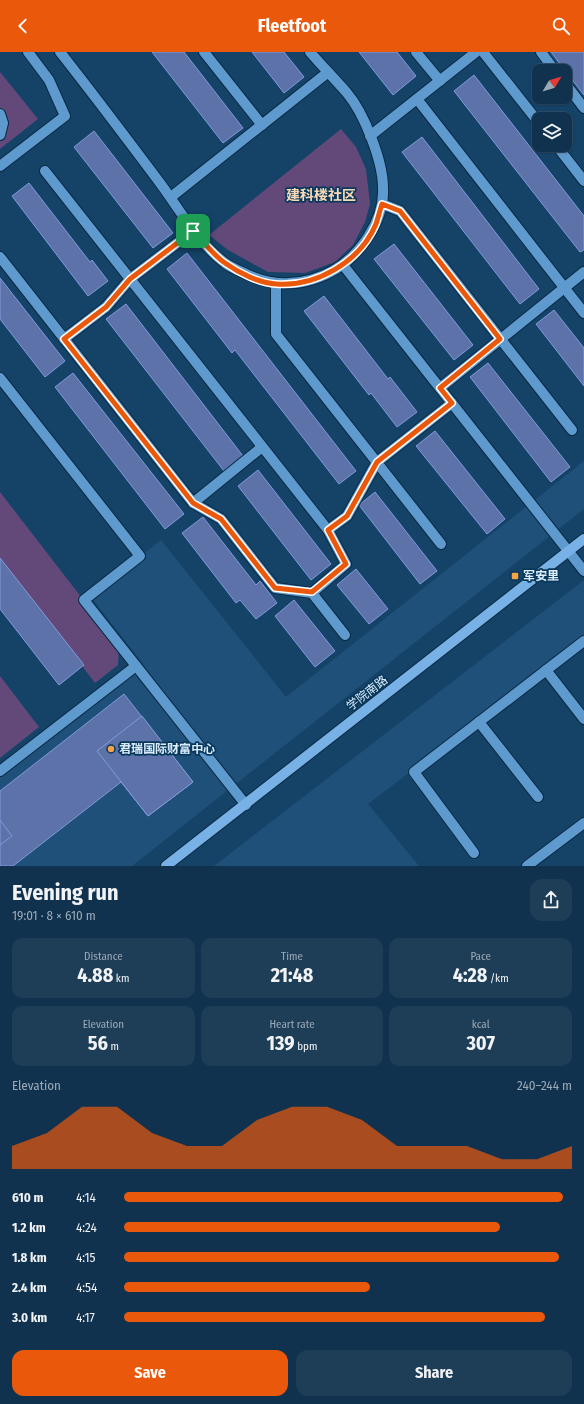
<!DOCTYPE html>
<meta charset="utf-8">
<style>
:root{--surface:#10324e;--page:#1e3e58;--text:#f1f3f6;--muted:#9caab6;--line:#304d66;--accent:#ea580c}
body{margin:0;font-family:"Fira Sans Condensed","Noto Sans SC",sans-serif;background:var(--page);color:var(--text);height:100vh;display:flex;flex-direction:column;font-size:15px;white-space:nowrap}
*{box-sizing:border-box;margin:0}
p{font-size:13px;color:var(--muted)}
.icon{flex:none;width:22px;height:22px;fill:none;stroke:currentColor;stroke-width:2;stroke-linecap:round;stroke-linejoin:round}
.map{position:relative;height:814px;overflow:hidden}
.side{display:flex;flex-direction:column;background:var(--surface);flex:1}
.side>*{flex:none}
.needle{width:26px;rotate:52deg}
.buttons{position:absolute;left:532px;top:12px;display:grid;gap:8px}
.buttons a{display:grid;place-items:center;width:40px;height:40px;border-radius:8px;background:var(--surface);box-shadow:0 1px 3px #0004,0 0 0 1px var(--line);font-size:20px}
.pin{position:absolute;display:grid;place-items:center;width:34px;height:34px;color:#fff;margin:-17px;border-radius:8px;box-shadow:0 2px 6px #0006}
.round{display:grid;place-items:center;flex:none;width:42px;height:42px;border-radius:12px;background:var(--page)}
.summary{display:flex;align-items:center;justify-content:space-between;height:68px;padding:0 12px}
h1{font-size:22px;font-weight:700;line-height:30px}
.figures{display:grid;grid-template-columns:repeat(3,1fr);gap:6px;height:68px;padding:4px 12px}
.figures div{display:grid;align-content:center;border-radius:10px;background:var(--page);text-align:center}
.figures b{font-size:20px;font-weight:700}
.figures small{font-size:11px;font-weight:400}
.figures p{font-size:11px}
.chart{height:112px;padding:8px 12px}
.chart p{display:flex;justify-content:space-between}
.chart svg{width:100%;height:72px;margin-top:4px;fill:var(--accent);opacity:.7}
.primary-button{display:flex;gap:8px;margin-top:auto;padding:8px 12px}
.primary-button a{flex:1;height:46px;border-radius:12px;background:var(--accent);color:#fff;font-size:16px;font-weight:700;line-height:46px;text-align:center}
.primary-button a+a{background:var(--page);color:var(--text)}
ul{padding:0 12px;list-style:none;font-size:13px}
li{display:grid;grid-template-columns:64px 48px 1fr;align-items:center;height:30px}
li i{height:10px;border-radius:5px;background:var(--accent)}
header{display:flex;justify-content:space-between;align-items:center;height:52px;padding:0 12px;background:var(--accent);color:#fff;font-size:18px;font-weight:700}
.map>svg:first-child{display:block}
.built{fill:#1e5079}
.green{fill:#62497a}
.building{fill:#5d72a9;stroke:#809adc}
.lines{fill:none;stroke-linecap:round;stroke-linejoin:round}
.minor-casing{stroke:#092942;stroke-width:12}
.major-casing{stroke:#092942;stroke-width:12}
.minor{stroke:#5f9acf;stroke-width:10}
.major{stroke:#78b1e5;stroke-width:10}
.route-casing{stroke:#fff;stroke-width:8}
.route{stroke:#ea580c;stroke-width:5}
.poi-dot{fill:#f4a444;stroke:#08385c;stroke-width:1.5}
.labels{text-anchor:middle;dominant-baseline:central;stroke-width:3.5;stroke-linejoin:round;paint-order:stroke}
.poi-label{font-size:12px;font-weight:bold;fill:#dbedfe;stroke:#08385c;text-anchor:start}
.street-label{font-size:12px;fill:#dbedfe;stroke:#08385c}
.quarter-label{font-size:14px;font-weight:bold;fill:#fddab7;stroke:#08385c}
</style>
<header><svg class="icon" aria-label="back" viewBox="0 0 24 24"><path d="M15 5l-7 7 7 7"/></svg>Fleetfoot<svg class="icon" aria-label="search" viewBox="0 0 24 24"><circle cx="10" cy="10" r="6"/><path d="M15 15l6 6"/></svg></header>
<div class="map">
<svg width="584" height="814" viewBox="0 0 584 814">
<rect width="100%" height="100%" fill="#154368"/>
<!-- built -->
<g class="built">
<polygon points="541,0 584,0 584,55 565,31 565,19 556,19"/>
<polygon points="584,409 584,457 132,814 0,814 0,725 143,612 90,544 161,488 286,645"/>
<polygon points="584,528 584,588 368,752 419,814 214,814"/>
</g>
<!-- green -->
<g class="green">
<polygon points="0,20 38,67 0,97"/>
<polygon points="341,77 356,95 366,117 370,152 365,170 353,193 335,210 305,221 268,220 228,198 209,183"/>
<polygon points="0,440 119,594 118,613 95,631 0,507"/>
<polygon points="0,624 39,675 0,706"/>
</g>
<!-- building -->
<g class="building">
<polygon points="152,0 184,0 243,76 223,91"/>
<polygon points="252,0 284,0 304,25 284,41"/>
<polygon points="359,0 397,0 416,24 393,43"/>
<polygon points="551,0 584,0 584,43"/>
<polygon points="474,23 584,164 584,198 580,200 454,39"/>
<polygon points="94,79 173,181 153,196 74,95"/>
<polygon points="422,85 539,237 520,252 402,100"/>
<polygon points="29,131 90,210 92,208 108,229 88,244 12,144"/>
<polygon points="394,192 473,293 454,308 374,207"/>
<polygon points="187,201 356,419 339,432 235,298 232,301 167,217"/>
<polygon points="0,226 65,309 45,325 0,267"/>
<polygon points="324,244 388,327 390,325 417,360 397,375 371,341 369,343 304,259"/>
<polygon points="126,252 243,404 224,419 106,267"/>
<polygon points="554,258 584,296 584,334 536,272"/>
<polygon points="488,311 570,415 551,430 470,325"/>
<polygon points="73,321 184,462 165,477 55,335"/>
<polygon points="435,379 505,467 487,482 416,394"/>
<polygon points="258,418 331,512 311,528 238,434"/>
<polygon points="375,440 437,519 420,532 359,453"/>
<polygon points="203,465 256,533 260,529 277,551 256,567 240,548 236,551 182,481"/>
<polygon points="0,506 84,613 59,633 0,557"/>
<polygon points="356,517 388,557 369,572 337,533"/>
<polygon points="294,548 335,599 315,615 275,564"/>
<polygon points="124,642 193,730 148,764 121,730 13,814 0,814 0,739"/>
<polygon points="142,664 193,730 148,764 97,699"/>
<polygon points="0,768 12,784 0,793"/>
</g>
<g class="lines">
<!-- minor casing -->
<g class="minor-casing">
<g id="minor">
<path d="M60,0C94,43 127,87 160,131C180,158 198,191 225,211C230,215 236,217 242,220C288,244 340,228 368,185C377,171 384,153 383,136C383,109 364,61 347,41C335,27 322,14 310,0"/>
<polyline points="204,0 262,73"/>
<polyline points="416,0 440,29"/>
<polyline points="483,0 539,71"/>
<polyline points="541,0 555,19"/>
<polyline points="565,31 584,56"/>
<polyline points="417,47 584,261"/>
<polyline points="0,62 3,71 0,83"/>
<polyline points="370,84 476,0"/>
<polyline points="556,93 584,129"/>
<polyline points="0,114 65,64 49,28 28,0"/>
<polyline points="171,145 327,21"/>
<polyline points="382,152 400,159 572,378"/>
<polyline points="0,205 193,451 221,467 275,536 312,541 346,512 328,478 45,119"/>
<polyline points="343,213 584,519"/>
<polyline points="276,232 276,282 441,492"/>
<polyline points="64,287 106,255 130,227 193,179"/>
<polyline points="0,326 140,504 84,548 246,753"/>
<polyline points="440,336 584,220"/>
<polyline points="193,451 262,395"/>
<polyline points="328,478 347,464 377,410 452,351"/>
<polyline points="312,541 345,583"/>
<polyline points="546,618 584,667"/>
<polyline points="479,670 538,745"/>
<polyline points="0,719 136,614"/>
<polyline points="474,801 414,720 584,589"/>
<polyline points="527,814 584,771"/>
</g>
</g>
<!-- major casing -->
<g class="major-casing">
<polyline id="major" points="166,814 584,487"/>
</g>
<!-- minor -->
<use href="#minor" class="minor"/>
<!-- major -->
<use href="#major" class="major"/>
</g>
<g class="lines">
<!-- route casing -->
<g class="route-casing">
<path id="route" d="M382,152L400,159L500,287L440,336L452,351L377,410L347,464L328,478L346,512L312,540L275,536L221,467L193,451L64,287L106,255L130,227L193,179C203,189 213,203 225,211C239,221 259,231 276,232C316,235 360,210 376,172C378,166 380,158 382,152Z"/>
</g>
<!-- route -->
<use href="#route" class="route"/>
</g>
<!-- markers -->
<g class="poi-dot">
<rect x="511" y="520" width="8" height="8" rx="2"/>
<circle cx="111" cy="697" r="4"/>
</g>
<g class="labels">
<!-- poi labels -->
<g class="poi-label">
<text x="523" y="524">军安里</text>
<text x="119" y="697">君瑞国际财富中心</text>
</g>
<!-- street labels -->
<g class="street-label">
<text transform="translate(367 641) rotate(-38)">学院南路</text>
</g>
<!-- quarter labels -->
<g class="quarter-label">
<text x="321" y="143">建科楼社区</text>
</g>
</g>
</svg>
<div class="buttons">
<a><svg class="needle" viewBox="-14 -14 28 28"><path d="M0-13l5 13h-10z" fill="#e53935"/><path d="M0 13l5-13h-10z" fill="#9caab6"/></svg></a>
<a><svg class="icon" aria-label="layers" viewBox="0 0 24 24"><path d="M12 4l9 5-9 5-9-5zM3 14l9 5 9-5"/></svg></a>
</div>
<div class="pin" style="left:193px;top:179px;background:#1e9e55"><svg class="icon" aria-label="arrive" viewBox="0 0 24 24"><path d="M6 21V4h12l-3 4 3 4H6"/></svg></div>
</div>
<section class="side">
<div class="summary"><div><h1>Evening run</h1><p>19:01 · 8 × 610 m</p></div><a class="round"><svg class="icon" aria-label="share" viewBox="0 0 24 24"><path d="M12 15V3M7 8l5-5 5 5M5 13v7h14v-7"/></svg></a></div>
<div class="figures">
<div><p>Distance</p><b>4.88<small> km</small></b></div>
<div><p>Time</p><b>21:48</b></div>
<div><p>Pace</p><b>4:28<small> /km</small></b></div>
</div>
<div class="figures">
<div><p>Elevation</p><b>56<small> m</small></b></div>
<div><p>Heart rate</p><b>139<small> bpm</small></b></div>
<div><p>kcal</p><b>307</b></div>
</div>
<div class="chart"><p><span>Elevation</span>240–244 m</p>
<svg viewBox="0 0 160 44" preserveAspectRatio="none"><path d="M0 44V30L10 22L20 6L30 6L40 22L50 30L60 30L70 14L80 6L90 6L100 14L110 30L120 30L130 30L140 38L150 38L160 30V44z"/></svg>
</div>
<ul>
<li><b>610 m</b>4:14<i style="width:98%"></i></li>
<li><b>1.2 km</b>4:24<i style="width:84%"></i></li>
<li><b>1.8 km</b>4:15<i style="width:97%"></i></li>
<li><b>2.4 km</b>4:54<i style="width:55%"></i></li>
<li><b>3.0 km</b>4:17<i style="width:94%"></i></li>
</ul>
<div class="primary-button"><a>Save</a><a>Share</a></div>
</section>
